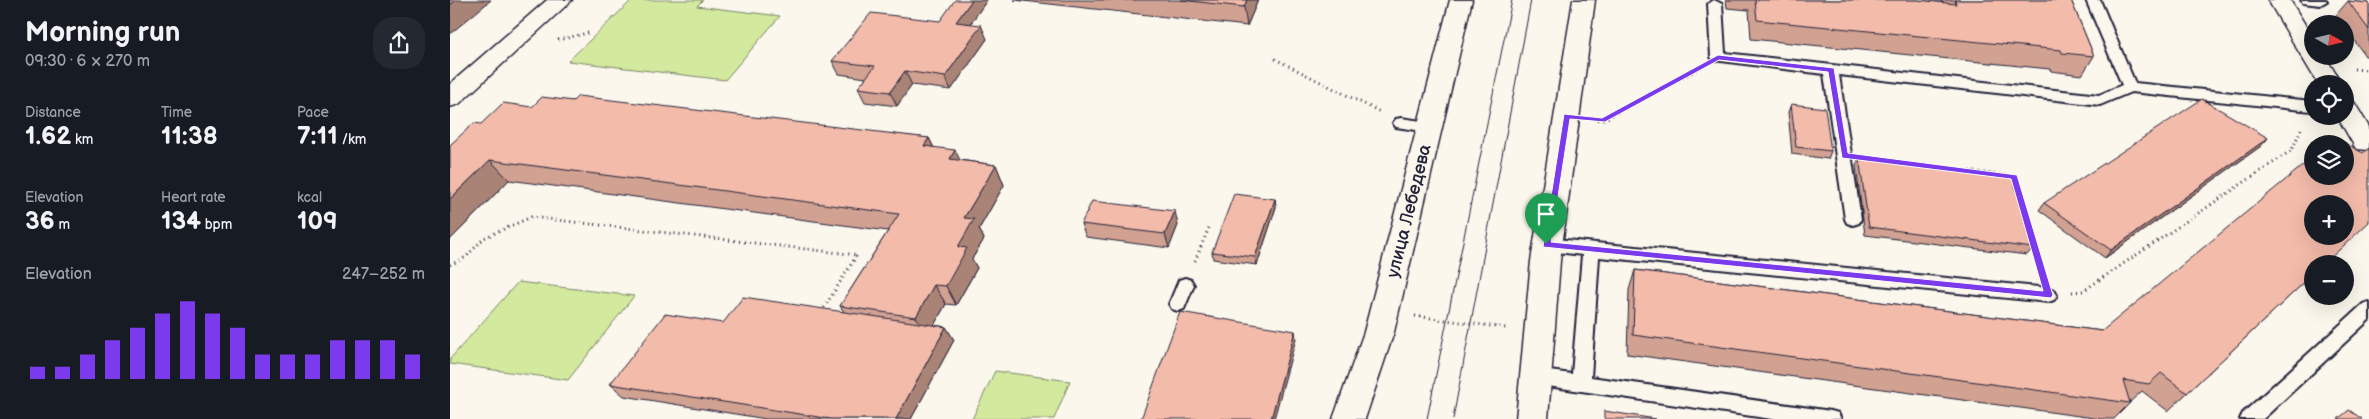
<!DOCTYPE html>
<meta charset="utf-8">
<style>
:root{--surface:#171b24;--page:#242831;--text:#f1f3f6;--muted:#9ea1a6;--accent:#7c3aed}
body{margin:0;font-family:"Balsamiq Sans",sans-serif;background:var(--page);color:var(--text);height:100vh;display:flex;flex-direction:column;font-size:19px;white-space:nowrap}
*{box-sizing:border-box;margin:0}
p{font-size:16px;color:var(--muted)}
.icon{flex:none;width:28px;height:28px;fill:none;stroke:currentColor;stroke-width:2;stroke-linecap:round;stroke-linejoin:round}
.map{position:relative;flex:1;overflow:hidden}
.drawer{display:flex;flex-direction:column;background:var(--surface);width:450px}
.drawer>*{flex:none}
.needle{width:32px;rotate:98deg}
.buttons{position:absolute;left:1854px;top:15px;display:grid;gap:10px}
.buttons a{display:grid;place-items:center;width:50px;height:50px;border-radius:50%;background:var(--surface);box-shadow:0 5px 20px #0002;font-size:25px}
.pin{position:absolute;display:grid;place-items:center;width:42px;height:42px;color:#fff;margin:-51px -21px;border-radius:50% 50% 50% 0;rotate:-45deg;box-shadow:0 0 5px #0007}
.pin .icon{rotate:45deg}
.round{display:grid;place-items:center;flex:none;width:52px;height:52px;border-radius:20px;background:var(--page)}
.headline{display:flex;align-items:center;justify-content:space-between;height:85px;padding:0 25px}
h1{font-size:28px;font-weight:700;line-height:38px}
.stats{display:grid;grid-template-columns:repeat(3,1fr);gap:8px;height:85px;padding:5px 25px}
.stats div{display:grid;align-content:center}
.stats b{font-size:25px;font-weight:700}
.stats small{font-size:14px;font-weight:400}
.stats p{font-size:14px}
.chart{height:140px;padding:10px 25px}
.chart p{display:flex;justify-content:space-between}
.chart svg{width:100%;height:90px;margin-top:5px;stroke:var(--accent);stroke-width:6}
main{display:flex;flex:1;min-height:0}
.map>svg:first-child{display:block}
.green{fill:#d2e99e;stroke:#7a866c}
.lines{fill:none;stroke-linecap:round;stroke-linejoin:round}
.lane-casing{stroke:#22223b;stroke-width:4}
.street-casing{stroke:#22223b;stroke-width:3}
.secondary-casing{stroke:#22223b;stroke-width:3}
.path{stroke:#22223b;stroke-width:3;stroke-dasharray:1 4;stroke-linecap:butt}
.lane{fill:#fbf7ec;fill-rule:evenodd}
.street{fill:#fbf7ec;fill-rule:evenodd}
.secondary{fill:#fbf7ec;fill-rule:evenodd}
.tram{stroke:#22223b;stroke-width:1}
.wall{fill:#d1a192;stroke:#22223b}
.shaded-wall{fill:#aa8377;stroke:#22223b}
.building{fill:#f3bbaa;stroke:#22223b;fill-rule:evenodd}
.route{fill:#7c3aed;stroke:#fff;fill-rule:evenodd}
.labels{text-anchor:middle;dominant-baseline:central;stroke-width:4.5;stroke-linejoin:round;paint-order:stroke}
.street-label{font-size:18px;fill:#22223b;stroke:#fbf7ec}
</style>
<main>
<section class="drawer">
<div class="headline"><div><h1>Morning run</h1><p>09:30 · 6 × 270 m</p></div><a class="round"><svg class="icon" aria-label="share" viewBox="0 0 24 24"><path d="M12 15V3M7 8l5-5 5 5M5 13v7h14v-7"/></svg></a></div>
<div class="stats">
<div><p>Distance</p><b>1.62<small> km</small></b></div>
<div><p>Time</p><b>11:38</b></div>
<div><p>Pace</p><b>7:11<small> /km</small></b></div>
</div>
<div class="stats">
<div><p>Elevation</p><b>36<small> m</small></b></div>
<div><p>Heart rate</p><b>134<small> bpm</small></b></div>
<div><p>kcal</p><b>109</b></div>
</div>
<div class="chart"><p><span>Elevation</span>247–252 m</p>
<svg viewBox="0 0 160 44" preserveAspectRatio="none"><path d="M5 44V38M15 44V38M25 44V32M35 44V25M45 44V19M55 44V12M65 44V6M75 44V12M85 44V19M95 44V32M105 44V32M115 44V32M125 44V25M135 44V25M145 44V25M155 44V32"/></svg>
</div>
</section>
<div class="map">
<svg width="1919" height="419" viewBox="0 0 1919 419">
<rect width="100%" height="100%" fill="#fbf7ec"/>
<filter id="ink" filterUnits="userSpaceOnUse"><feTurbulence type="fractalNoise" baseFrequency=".02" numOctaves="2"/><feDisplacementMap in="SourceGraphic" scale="10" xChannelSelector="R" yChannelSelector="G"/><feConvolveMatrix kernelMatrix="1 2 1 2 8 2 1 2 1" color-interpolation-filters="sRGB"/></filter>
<g filter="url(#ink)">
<!-- green -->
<g class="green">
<polygon points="182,0 253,0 247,6 330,16 275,80 118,61"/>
<polygon points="68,282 184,296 118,380 0,364 0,359"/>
<polygon points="545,371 620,381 604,419 522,419"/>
</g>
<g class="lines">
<!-- lane casing -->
<g class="lane-casing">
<g id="lane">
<polygon points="1264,0 1272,4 1275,53 1649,95 1672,85 1636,0 1650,0 1685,83 1862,101 1862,111 1681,92 1650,105 1389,75 1411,219 1409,223 1403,225 1397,223 1395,219 1374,74 1263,60 1261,57 1258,4"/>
<polygon points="1851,0 1876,0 1877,1 1870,5 1853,3"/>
<polygon points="951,118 985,123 988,127 985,131 980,132 946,127 943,123 946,119"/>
<polygon points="1096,238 1598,288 1604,290 1607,295 1604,300 1598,302 1149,257 1141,377 1381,411 1388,413 1391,419 1322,419 1077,383 1075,377 1077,371 1084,369 1122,374 1132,255 1090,250 1088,245 1090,240"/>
<polygon points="735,278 741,280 744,285 734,309 728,311 722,309 719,304 729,280"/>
<polygon points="1919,302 1919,320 1813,419 1790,419 1793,413 1913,304"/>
</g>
</g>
<!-- street casing -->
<g class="street-casing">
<g id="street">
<polygon points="1000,0 1022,0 944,332 915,419 883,419 914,332"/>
<polygon points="1123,0 1145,0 1110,261 1098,419 1066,419 1081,261"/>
<polygon points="1818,0 1840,0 1862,36 1862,56 1875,56 1892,84 1868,84"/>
<polygon points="1895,99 1904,102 1919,127 1919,150 1906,149 1887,116 1895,116"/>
</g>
</g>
<!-- secondary casing -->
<g class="secondary-casing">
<polygon id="secondary" points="97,0 122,0 9,104 0,107 0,84"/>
</g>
<!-- path -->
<g class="path">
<polyline points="108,40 142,32"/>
<polyline points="825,59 930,112"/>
<polyline points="1904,69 1919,70"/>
<polyline points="1148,120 1153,120 1246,70"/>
<polyline points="1420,159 1565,177 1591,268"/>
<polyline points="745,261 760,225"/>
<polyline points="0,265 16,257 34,238 81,217 407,255 372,311"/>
<polyline points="1622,292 1633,291 1842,150 1851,129"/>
<polyline points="965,316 1056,328"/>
</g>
<!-- lane -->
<use href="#lane" class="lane"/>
<!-- street -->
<use href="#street" class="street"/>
<!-- secondary -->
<use href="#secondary" class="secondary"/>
<!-- tram -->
<g class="tram">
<polyline points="977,419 1062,0"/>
<polyline points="1003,419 1081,0"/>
</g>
</g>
<!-- wall -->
<g class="wall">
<polygon points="537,0 520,24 537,39 501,90 462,85 447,106 415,102 408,88 416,78 389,74 382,61 490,21"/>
<polygon points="564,0 808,0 797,26"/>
<polygon points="1276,0 1468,0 1492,2 1491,0 1621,0 1644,56 1632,75 1601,71 1600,69 1301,39 1299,10 1277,8"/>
<polygon points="1898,1 1919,3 1919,56 1915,56 1895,27 1895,24 1893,24 1886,15"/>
<polygon points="123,101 479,138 484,148 510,160 546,165 554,185 529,229 534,239 522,259 527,268 506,305 496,304 484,325 496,327 504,340 461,419 316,419 174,396 160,384 273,323 394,312 390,306 438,231 59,180 0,240 0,145 31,124 82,107"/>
<polygon points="1341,104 1381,151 1378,159 1342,154 1338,112"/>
<polygon points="1818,138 1811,146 1655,258 1589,210 1594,203"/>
<polygon points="1409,158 1583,248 1577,255 1415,235 1406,166"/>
<polygon points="825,199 826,207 807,265 763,259 762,252"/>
<polygon points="631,224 728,225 719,248 636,237"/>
<polygon points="1185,270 1652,331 1862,275 1718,411 1692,391 1680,402 1680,403 1664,419 1651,419 1177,354 1179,290"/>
</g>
<!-- shaded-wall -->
<g class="shaded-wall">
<polygon points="6,0 41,0 0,34 0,5"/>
<polygon points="522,0 537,0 512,36 506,22"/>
<polygon points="797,0 808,0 797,26 794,7"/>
<polygon points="531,25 537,39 501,90 495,77"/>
<polygon points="455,71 462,85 447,106 440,92"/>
<polygon points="479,138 489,159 474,146"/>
<polygon points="1818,138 1811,146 1655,258 1661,250"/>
<polygon points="505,150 515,170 500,159"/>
<polygon points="40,160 59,180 0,240 0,199"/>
<polygon points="546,165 554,185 529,229 534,239 522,259 527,268 506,305 496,286 508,247 514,218"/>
<polygon points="825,199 826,207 807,265 805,257"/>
<polygon points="725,211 728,225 719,248 715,234"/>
<polygon points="484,285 496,304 478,336 466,317"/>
<polygon points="496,327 504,340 461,419 446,419"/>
<polygon points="845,331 846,339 824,419 821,419"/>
</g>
<!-- building -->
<g class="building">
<polygon points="0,0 6,0 0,5"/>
<polygon points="505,0 522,0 506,22 531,25 495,77 455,71 440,92 408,88 425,66 382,61 421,13 490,21"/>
<polygon points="731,0 797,0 794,7"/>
<polygon points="1305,0 1468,0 1506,4 1505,0 1621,0 1644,56 1612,53 1611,50 1307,20"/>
<polygon points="1898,1 1919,3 1919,30"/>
<polygon points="128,96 479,138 474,146 505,150 500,159 546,165 514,218 524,219 508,247 517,248 496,286 484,285 466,317 390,306 449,214 40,160 0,199 0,145 24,123 31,124 53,103 82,107 92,97 123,101"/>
<polygon points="1752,99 1818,138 1661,250 1594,203"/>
<polygon points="1341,104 1375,108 1381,151 1346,147"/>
<path d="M1886,138L1913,153L1919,148V222L1874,264H1862V275L1737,393L1711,373L1699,384L1673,380L1680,403L1183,335L1185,270L1652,331L1862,158V176H1895V144H1880ZM1862,204H1895V236H1862Z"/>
<polygon points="1409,158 1563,177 1583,248 1419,227"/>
<polygon points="784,194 825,199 805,257 762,252"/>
<polygon points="642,201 725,211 715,234 631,224"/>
<polygon points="293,297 496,327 446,419 381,419 160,384 215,314 273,323"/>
<polygon points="730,312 845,331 821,419 691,419"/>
<polygon points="1899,410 1912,419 1888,419"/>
<polygon points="1154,411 1206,419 1154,419"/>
</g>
</g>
<!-- route -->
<path class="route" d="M1268,55L1384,68L1398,153L1567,175L1603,295L1601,298L1093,247L1114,114L1152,118ZM1269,60L1378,72L1392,158L1561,179L1593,291L1101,242L1120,119L1155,122Z"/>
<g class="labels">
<!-- street labels -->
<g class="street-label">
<text transform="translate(959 211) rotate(-76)">улица Лебедева</text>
</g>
</g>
</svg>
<div class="buttons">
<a><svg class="needle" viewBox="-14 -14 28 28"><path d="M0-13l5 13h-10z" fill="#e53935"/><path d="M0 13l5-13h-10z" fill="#9ea1a6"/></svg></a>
<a><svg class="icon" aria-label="locate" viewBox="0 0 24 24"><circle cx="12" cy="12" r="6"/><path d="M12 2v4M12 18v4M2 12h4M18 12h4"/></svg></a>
<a><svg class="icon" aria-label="layers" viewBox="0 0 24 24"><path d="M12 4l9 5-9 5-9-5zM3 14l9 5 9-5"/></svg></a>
<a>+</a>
<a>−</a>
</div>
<div class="pin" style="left:1096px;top:244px;background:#1e9e55"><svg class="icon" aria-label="arrive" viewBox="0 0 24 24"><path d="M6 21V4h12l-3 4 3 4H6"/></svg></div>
</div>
</main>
